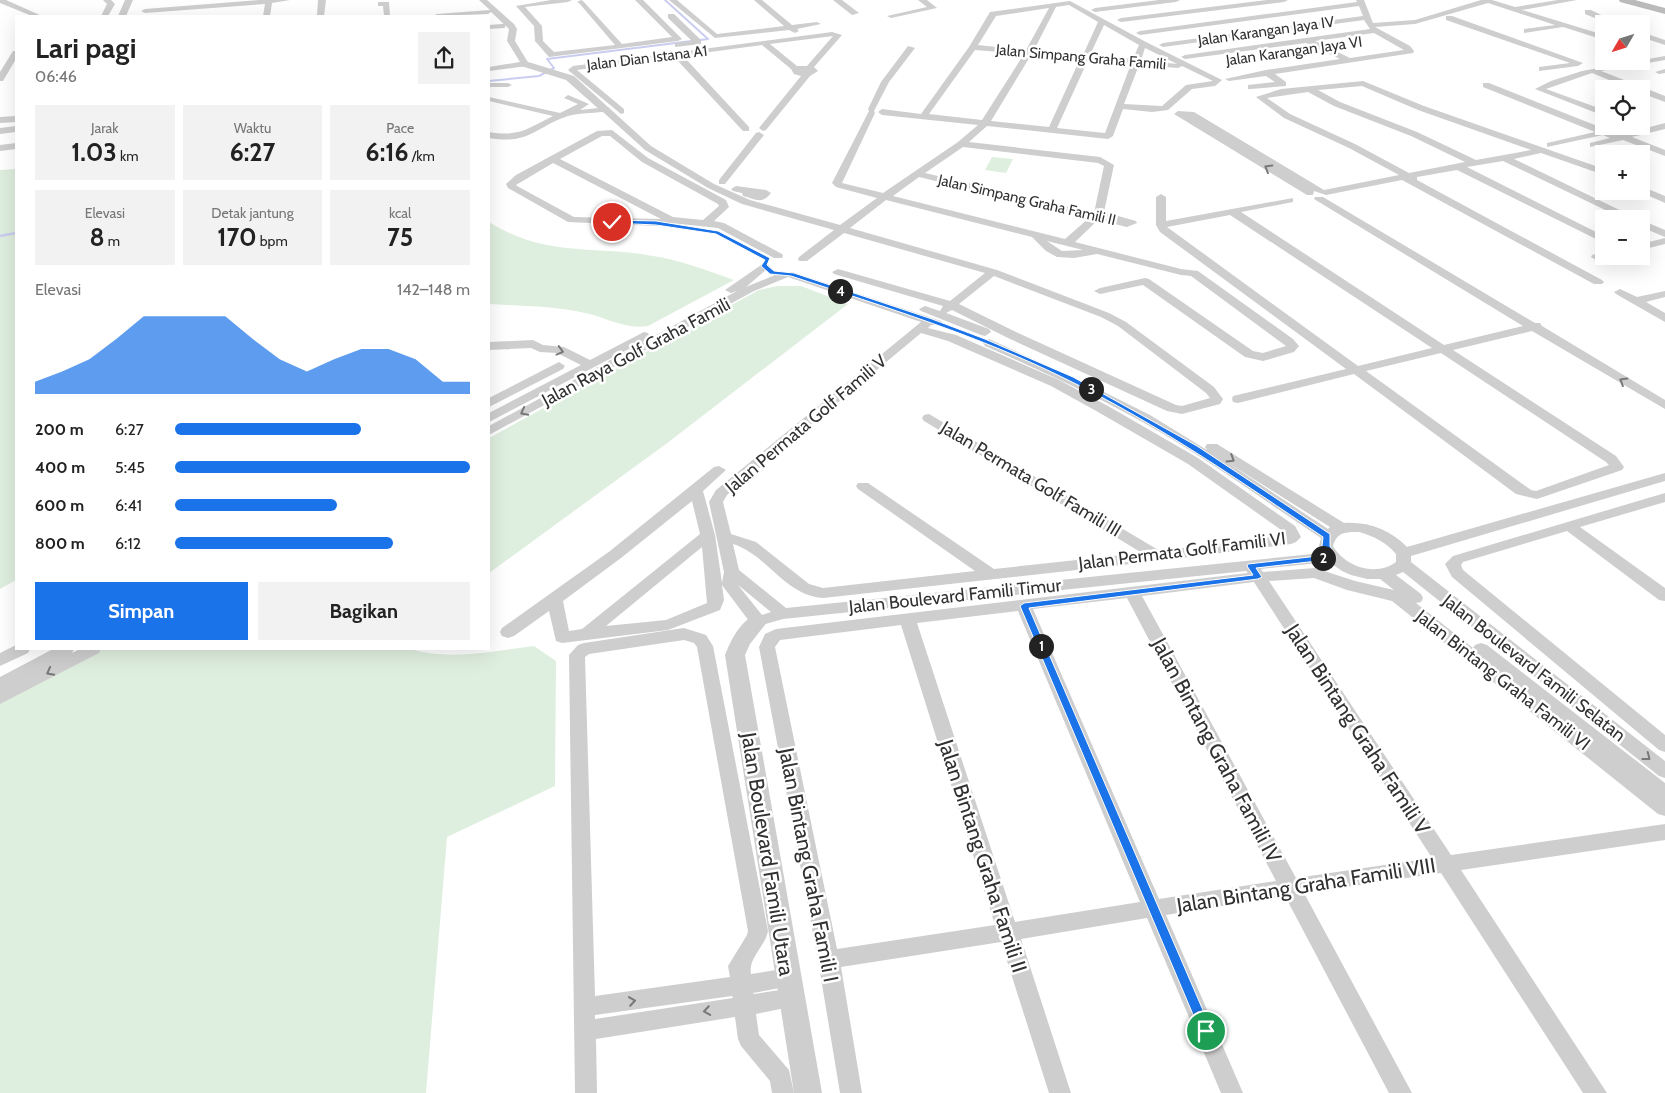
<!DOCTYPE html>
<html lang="id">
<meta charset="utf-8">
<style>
:root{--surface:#fff;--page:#f2f2f2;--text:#222;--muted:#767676;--accent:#1a73e8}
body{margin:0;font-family:Cabin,sans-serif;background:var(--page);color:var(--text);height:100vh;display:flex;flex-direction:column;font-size:19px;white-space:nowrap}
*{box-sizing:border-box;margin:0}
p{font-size:16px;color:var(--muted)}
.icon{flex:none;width:28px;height:28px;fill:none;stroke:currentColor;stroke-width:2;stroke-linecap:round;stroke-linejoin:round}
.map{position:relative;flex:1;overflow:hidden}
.details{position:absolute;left:15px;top:15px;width:475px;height:635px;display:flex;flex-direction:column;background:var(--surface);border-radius:0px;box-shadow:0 5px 20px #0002}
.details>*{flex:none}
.needle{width:32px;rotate:231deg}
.controls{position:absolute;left:1595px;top:15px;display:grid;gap:10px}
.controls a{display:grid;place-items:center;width:55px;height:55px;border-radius:0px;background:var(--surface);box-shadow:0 5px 20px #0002;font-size:25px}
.pin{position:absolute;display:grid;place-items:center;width:42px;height:42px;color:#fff;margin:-21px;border:2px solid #fff;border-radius:50%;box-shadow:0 1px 5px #0007}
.km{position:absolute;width:25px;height:25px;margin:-12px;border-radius:50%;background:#222;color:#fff;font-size:14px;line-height:25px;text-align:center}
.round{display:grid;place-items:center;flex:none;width:52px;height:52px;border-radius:0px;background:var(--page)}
.summary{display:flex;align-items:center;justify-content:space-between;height:85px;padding:0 20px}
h1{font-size:28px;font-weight:800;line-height:38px}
.stats{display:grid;grid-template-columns:repeat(3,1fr);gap:8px;height:85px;padding:5px 20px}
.stats div{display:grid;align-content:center;border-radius:0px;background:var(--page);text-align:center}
.stats b{font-size:25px;font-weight:800}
.stats small{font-size:14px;font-weight:400}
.stats p{font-size:14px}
.chart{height:140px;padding:10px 20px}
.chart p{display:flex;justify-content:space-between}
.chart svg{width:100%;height:90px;margin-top:5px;fill:var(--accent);opacity:.7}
.action{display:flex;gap:10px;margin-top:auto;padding:10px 20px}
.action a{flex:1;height:58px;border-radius:0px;background:var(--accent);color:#fff;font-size:20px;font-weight:800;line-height:58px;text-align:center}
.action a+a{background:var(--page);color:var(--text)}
ul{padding:0 20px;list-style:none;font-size:16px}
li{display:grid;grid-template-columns:80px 60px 1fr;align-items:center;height:38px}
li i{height:12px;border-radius:6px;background:var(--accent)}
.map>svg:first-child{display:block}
.green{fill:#dfefdf}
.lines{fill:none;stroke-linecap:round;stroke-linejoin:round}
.stream-far1{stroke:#cacdf0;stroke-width:2}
.stream{stroke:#cacdf0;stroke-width:2.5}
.minor{fill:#cecece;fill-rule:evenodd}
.tertiary{fill:#cecece;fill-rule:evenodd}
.secondary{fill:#bbb;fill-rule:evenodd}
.oneway{stroke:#787878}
.route{fill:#1a73e8;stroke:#fff}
.labels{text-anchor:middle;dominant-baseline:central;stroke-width:5;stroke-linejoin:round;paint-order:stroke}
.far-street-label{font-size:15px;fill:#313131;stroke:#fff}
.street-label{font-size:18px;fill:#313131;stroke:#fff}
.near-street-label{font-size:21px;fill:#313131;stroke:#fff}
</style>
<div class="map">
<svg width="1665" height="1093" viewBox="0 0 1665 1093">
<rect width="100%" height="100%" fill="#fff"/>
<!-- green -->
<g class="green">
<polygon points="992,157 1013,159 1006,173 985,170"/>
<polygon points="16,169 16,580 0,589 0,170"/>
<path d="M489,222C547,258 591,245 653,256C681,260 708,271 734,280L648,326C625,330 606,317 585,313C554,306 520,306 489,304Z"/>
<polygon points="778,286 801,286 848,304 666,444 489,573 489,438 759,290"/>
<path d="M534,646L556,661L555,786L447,837L426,1093H0V701L98,649H411C450,661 494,651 534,646Z"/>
</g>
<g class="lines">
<!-- stream-far1 -->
<polyline class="stream-far1" points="489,81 539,76 554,68 547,59 708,39 665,0"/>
<!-- stream -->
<polyline class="stream" points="0,236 16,233"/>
<!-- minor -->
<g class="minor">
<polygon points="0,0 6,0 42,16 32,16 0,3"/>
<polygon points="103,0 111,0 115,4 108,16 101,16 107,4"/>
<polygon points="259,0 290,0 272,3 270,16 263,16 265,4 145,13 141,11 145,9"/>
<polygon points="318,0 326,0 324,16 317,16"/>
<polygon points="479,0 487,0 514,24 517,29 515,41 529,64 528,66 489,71 489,67 520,62 507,41 509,29 491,12 488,14 433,16 437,14 490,10"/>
<polygon points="551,0 572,0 568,2 525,7 542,26 543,41 554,52 615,45 579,3 577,2 581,0 583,1 622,44 672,37 635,0 643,0 682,39 678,41 549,57 535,41 534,26 516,6"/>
<polygon points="669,0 677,0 717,34 784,26 754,0 762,0 792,25 817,22 821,24 797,29 799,31 795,33 789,30 715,38"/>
<polygon points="833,0 842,0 859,13 852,15"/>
<polygon points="918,0 927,0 937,8 891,18 887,16 927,7"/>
<polygon points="1159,0 1180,0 1176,2 1095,12 1091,10 1095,8"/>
<polygon points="1267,0 1288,0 1284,2 1121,22 1117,20 1121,18"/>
<path d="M1356,0H1364L1373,23L1415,20L1481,0H1492L1515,7L1558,0H1577L1522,10L1604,35V40L1563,27L1524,33V29L1555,25L1488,3L1415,24L1375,27L1410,46L1414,51L1413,53L1275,74L1286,82V86L1251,89H1248V85L1275,82L1266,76L1229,81L1225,79L1266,70L1340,59L1306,43L1185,59L1181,57L1185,55L1370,29L1364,20L1163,47L1159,45L1163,43L1363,16L1359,6L1140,35L1136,33L1140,31L1357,2ZM1374,33L1404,50L1350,58L1315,41Z"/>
<path d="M1070,1L1146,42L1222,80L1215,86L1192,89L1168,110L1152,112L1123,109L1113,136L1108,139L987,126L969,142L1100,157L1114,165L1104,212L1136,221L1137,223L1127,227L1098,220L1075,242L1181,269L1198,271L1293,339L1299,346L1294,352L1263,361L1245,357L1143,285L1100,294L1094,291L1100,288L1145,278L1149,279L1253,351L1263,353L1286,346L1191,276L1181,275L1097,254L1074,258L1057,257L1046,251L1032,237L886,200L850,228L997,270L1109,313L1126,322L1214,387L1223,399L1220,404L1182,414L1167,411L1008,338L952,310L946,313L989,329L991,332L985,336L981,335L921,311L919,309L925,306L940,311L943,306L834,274L832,272L838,269L950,301L985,273L844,233L807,261H799L798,259L799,257L834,230L742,204L708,188L645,150L603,112C592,113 579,113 568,116C535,127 530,145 489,138V132C519,137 527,129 553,116L489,101V97L560,113L578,104L564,98L568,95L589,104L580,110L608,107L651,146L714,184L750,200L840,225L877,198L836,187L832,183L869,111L868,109L881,82L908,46L915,48L889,82L874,111L875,113L842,183L883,193L958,142L978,125L882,115L878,112L882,109L921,114L969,47L990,12ZM1069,5L1098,22L1083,55L1034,50L1056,7ZM1049,8L1026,50L978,45L996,16ZM1104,25L1139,45L1133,59L1090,55ZM1145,48L1177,64L1141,60ZM975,50L1024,54L982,120L929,114ZM1031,55L1080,59L1049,127L991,121ZM1088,60L1131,64L1105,133L1057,128ZM1139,65L1178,68L1182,66L1213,81L1186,85L1162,106L1124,104ZM963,147L1098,163L1104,166L1094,213L925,173ZM919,177L1089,218L1065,239L893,196ZM1047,241L1083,250L1062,251ZM994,276L1101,317L1118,326L1206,393L1210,398L1182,406L1176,405L1016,332L959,304Z"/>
<polygon points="378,2 389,2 390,16 384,16 383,6 378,6"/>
<polygon points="1585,10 1591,10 1620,24 1609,24 1585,14"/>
<polygon points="668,14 674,14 701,40 701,44 675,47 675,43 692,41 668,18"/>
<polygon points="1446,16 1452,16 1583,63 1578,66 1539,71 1539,67 1570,63 1446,20"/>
<polygon points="502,24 505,24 505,28 489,29 489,25"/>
<path d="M832,32L842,35L814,67L818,71L810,76L766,130L763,131L759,128L801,76L794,74L791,69L762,45L577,70L624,109V113L621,114L568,70L573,66ZM833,36L807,66H797L770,44Z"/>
<polygon points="1641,32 1665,40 1665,45 1641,37"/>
<polygon points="13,51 16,51 16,59 3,81 0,81 0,72"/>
<polygon points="1665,56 1665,60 1601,71 1665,96 1665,102 1641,93 1641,89 1631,89 1592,73 1546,89 1604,110 1604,116 1535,89 1551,81 1582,71"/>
<polygon points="678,57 684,57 749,127 749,131 743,131 678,61"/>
<polygon points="1665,69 1665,73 1659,74 1655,72"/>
<path d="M1363,81L1424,106L1604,169V175L1541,153L1514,159L1638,219H1624L1503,161L1467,167L1604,236V243L1457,170L1417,177V180L1602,280L1604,282L1602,284H1594L1402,180L1326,195L1314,191L1313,195H1307L1174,114L1178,111L1194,112L1324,190L1399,175L1349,148L1284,118L1256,97L1281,89ZM1362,86L1418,110L1531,150L1476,160L1417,132L1340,102L1318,90ZM1308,92L1334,106L1411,136L1465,162L1409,173L1355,144L1290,114L1267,98Z"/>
<polygon points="489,83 508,83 512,85 508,87 489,87"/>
<polygon points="1483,83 1489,83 1620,135 1665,123 1665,129 1632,137 1665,150 1665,156 1623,140 1590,147 1590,143 1610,138 1603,135 1547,147 1547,143 1595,132 1483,87"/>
<polygon points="16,116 16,122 0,123 0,117"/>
<polygon points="16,126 16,132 0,134 0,128"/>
<path d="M612,130L648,158L726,200L729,207L714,221L724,223L782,254L783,256L782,258H774L718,228L671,223L657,226L568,222L508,188L506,184L516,175L597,131ZM602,136H610L642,162L718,204L719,206L703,220L673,217L560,159ZM553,163L661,219L574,217L517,186L516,185Z"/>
<polygon points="759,132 764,135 725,184 719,184 719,180 756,133"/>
<polygon points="16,143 16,149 0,151 0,145"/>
<path d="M736,186L766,190L771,193C762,205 755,199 743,196L742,193L733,191L731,189Z"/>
<polygon points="1641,186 1665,196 1665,203 1638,191 1641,191"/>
<path d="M1161,194L1166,197V221L1293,198V202L1241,212L1444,345L1523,326L1314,199L1315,197H1323L1535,323H1540L1542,326L1665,400V409L1532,331L1453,350L1616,456L1624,467L1622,470L1537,499L1516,494L1354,374L1238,403L1233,402L1232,399L1233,396L1346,369L1160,232L1156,225V197ZM1230,215L1432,348L1358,366L1167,227ZM1441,353L1606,462L1609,465L1536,491L1531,490L1366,371Z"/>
<polygon points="1641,220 1665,230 1665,237 1641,227"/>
<polygon points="1665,238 1665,244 1641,250 1641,244"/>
<polygon points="1604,252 1604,256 1608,257 1596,260 1591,257 1592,255"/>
<path d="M764,263L768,264L769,266L768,268L746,287L780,273L792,272L941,321L943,323L941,325H931L928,328L956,335L1059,380L1108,406L1198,458L1295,526L1301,537L1296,542L1291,544L1158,561L823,598C784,595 768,555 733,544L739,570L786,608L1322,553L1319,546L1321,538C1269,504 1219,467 1165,435C1108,401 1046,373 985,346L983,343L989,339L1098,389L1150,415L1207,450L1205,447L1207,444H1217L1344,523C1367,521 1391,530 1407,547L1665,473V481L1411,556V562L1665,761V778L1659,776L1403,572L1396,575L1421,594L1423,598L1421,602L1416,603L1473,648L1475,645L1481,643L1487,645L1665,783V816L1658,814L1392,601L1347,590L1314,578L1269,581L1451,855L1665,824V840L1461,870L1607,1093H1583L1441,873L1304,893L1412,1093H1389L1285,896L1166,915L1243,1093H1221L1147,918L1021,939L1071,1093H1049L1001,942L841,967L862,1093H840L818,960L759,647L765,634L776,629L1248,573L1246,571L783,619L758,626L752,625L722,585L724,600L720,610L668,630L562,643L556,641L549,611L514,636L508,638L502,636L500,632L502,628L610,551L714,467L719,466L726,470L703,491L715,535L722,583L724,572L709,502L716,490L921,322L788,277L754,291L489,435V426L737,291L731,293L725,290ZM921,333L948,341L1051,386L1098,412L1188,464L1284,532L1286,535L1160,551L929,414L924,415L922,418L924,421L1142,553L994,569L868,483H858L856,486L858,489L975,571L823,588L809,584L756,542L731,534L723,502L727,495ZM1225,461L1330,527L1328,529ZM692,501L700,534L582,629L569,631L563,601L621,558ZM1359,532C1373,536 1386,542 1396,554V562C1376,577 1345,567 1333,546C1337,532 1345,532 1359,532ZM702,547L707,603L666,620L606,626ZM1329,562L1342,571L1351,575L1367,579H1380L1394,590L1355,581L1315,568L1263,572L1261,569ZM1254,582L1432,858L1296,878L1142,596ZM738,585L771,612L762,615ZM1127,598L1276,881L1159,899L1033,609ZM1018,611L1140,902L1015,922L917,623ZM901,625L995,925L837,949L775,647L780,640Z"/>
<polygon points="1620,289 1637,297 1665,291 1665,297 1646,302 1665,313 1665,322 1616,294 1614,292"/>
<polygon points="644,332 648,333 650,336 648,339 489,422 489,413 581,365 557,353 540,352 531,348 489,350 489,342 533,340 543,345 564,347 590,360"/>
<polygon points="559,362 565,366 563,369 489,407 489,398"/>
<polygon points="1665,493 1665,502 1580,527 1665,588 1665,601 1659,600 1567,531 1463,562 1461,565 1463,570 1665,735 1665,752 1659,750 1452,577 1445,564 1453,556"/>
<path d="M684,628L706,635L713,646L768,931C765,947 748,958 751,974L789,968L797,971L800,978L797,985L753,993L754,994L792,988L800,991L803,998L800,1005L756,1014L759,1035L789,1070L794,1093H772L770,1081L741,1046L738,1039L735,1017L596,1039L597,1093H575L569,655L578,645L584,643ZM684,640L694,643L697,647L748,931L747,935L728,966L730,977L595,996L585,657L589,654ZM732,996L733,998L595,1019V1015Z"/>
<polygon points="16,645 16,649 30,649 28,653 0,666 0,653"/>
<polygon points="53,649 74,649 72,653 80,649 101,649 99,653 0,704 0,690 2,690 0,690 0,677"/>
</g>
<!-- tertiary -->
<g class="tertiary">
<polygon points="125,0 133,0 126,16 118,16"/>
<polygon points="525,61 574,76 610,109 605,112 601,111 566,80 521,66 521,62"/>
<path d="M758,614L765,616L768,621L750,644L745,655L822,1093H794L725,655C731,640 741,619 758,614Z"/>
</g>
<!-- secondary -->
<polygon class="secondary" points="1619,0 1635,0 1665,8 1665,14 1620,2"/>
</g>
<!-- one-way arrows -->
<defs><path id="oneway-chevron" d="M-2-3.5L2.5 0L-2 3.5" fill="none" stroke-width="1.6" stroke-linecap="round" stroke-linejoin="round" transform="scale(1.25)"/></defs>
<g class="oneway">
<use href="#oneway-chevron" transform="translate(1268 168) rotate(-150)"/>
<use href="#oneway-chevron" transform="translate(560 351) rotate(15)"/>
<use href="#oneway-chevron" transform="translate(1623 381) rotate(-149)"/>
<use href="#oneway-chevron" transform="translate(524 412) rotate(152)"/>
<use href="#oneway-chevron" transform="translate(1231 459) rotate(32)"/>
<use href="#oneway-chevron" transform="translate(50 672) rotate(152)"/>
<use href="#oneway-chevron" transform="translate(1647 757) rotate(38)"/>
<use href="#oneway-chevron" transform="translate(632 1001) rotate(-8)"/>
<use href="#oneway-chevron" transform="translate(707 1011) rotate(171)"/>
</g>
<!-- route -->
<path class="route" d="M610,220L656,221L718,231L770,258L767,265L774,271L794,273L932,319L985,339L1073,377L1197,446L1330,534V546L1336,557L1335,559L1256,568L1262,577L1258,579L1029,608L1212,1031L1210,1035L1206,1037L1202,1035L1200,1031L1020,606L1024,603L1253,575L1247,566L1248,564L1327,555L1322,546L1323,537C1240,481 1158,424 1068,380C980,336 885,307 791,276L770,274L761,266L765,260L716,234L656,225L612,223Z"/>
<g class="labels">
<!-- far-street labels -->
<g class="far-street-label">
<text transform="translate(1266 31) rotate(-8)">Jalan Karangan Jaya IV</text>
<text transform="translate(1294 51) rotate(-8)">Jalan Karangan Jaya VI</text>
<text transform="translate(1081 57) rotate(5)">Jalan Simpang Graha Famili</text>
<text transform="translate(647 58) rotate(-7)">Jalan Dian Istana A1</text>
<text transform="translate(1027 200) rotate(13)">Jalan Simpang Graha Famili II</text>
</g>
<!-- street labels -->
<g class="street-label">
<text transform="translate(636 352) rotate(-28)">Jalan Raya Golf Graha Famili</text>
<text transform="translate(806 424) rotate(-40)">Jalan Permata Golf Famili V</text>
<text transform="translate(1031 479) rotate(31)">Jalan Permata Golf Famili III</text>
<text transform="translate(1182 551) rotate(-7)">Jalan Permata Golf Famili VI</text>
<text transform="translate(955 596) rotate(-6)">Jalan Boulevard Famili Timur</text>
<text transform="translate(1534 668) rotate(38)">Jalan Boulevard Famili Selatan</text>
<text transform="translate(1503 680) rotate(38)">Jalan Bintang Graha Famili VI</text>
</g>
<!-- near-street labels -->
<g class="near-street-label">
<text transform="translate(1358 729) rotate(57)">Jalan Bintang Graha Famili V</text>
<text transform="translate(1217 750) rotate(62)">Jalan Bintang Graha Famili IV</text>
<text transform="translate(768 854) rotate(81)">Jalan Boulevard Famili Utara</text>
<text transform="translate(983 856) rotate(72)">Jalan Bintang Graha Famili II</text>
<text transform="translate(809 865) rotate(79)">Jalan Bintang Graha Famili I</text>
<text transform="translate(1306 885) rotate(-9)">Jalan Bintang Graha Famili VIII</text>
</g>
</g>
</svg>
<div class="controls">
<a><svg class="needle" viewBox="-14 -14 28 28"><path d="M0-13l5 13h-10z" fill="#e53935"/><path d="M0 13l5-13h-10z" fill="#767676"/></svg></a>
<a><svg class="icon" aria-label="locate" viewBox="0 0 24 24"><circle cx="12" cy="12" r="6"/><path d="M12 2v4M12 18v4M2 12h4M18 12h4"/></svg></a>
<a>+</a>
<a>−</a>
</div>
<div class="pin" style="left:1206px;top:1031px;background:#1e9e55"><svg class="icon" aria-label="arrive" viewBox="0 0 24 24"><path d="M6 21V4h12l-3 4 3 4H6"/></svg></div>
<div class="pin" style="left:612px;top:222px;background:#d93025"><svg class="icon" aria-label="check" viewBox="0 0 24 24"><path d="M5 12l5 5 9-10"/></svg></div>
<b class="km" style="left:1041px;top:646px">1</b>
<b class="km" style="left:1323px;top:558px">2</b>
<b class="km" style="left:1091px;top:389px">3</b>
<b class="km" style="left:840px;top:291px">4</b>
<section class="details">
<div class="summary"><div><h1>Lari pagi</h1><p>06:46</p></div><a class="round"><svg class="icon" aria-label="share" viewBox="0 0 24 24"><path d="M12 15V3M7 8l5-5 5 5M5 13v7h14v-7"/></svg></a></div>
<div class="stats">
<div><p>Jarak</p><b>1.03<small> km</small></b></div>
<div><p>Waktu</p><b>6:27</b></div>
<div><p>Pace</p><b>6:16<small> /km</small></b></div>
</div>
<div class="stats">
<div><p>Elevasi</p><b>8<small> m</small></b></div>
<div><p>Detak jantung</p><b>170<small> bpm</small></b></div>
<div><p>kcal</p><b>75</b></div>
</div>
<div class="chart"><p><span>Elevasi</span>142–148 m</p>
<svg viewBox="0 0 160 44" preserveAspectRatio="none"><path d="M0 44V38L10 33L20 27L30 17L40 6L50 6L60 6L70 6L80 17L90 27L100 33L110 27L120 22L130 22L140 27L150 38L160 38V44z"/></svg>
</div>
<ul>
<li><b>200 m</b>6:27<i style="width:63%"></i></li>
<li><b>400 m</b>5:45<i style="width:100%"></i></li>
<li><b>600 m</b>6:41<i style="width:55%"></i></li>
<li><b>800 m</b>6:12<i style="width:74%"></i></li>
</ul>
<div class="action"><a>Simpan</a><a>Bagikan</a></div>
</section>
</div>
